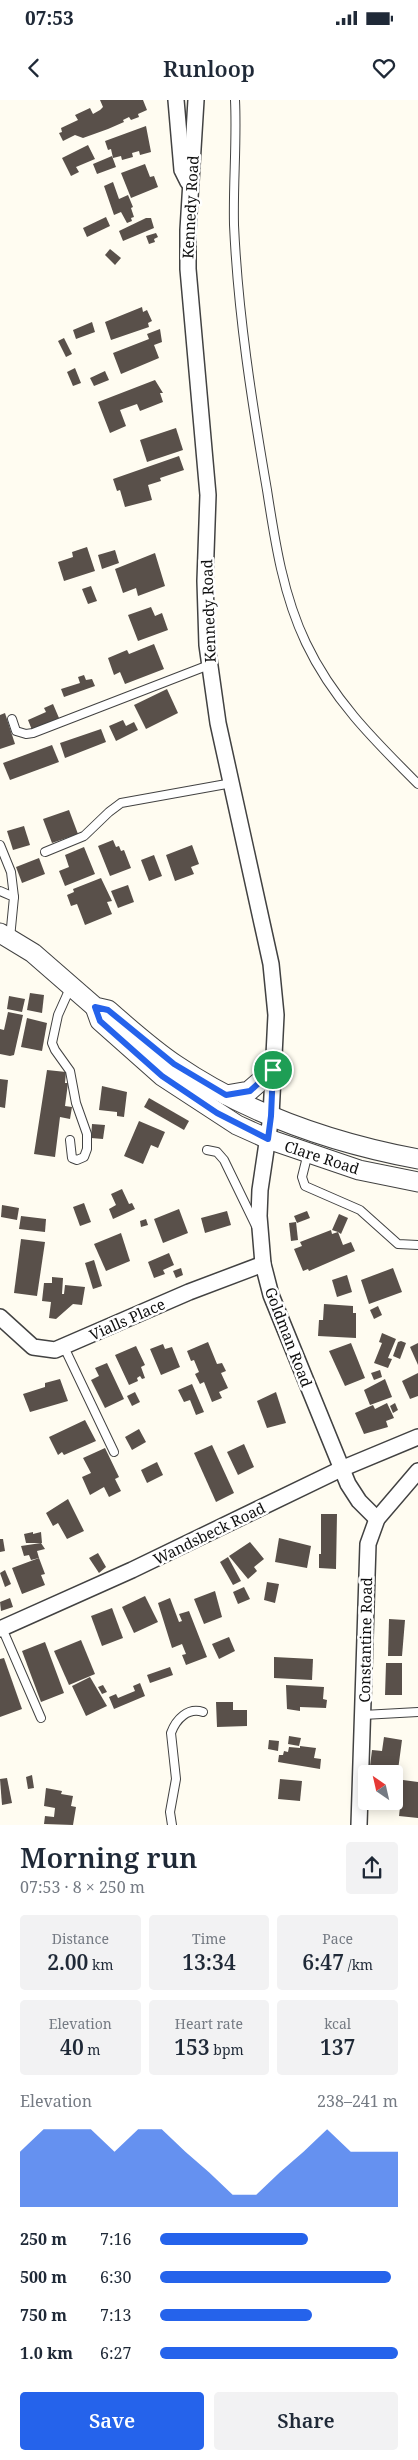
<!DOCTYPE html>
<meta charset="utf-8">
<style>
:root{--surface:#fff;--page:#f2f2f3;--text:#1f2937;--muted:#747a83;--accent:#2563eb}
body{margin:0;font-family:"Noto Serif",serif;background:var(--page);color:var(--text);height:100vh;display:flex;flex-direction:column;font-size:19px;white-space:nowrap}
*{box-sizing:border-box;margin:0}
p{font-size:16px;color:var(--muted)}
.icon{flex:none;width:28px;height:28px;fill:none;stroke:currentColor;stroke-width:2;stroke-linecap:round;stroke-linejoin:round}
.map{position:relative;height:1725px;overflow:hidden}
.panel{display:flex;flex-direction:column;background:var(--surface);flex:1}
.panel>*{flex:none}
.needle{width:32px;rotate:326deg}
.fabs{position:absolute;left:358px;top:1665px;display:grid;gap:10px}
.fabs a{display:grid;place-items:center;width:45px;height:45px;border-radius:5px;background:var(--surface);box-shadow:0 2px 12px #0003;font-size:25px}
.pin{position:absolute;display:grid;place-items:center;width:42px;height:42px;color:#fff;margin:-21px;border:2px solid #fff;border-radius:50%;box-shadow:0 1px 5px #0007}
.round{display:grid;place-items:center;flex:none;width:52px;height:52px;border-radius:5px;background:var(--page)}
.head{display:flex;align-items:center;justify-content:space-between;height:85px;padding:0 20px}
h1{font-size:28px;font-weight:600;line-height:38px}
.stats{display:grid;grid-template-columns:repeat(3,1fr);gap:8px;height:85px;padding:5px 20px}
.stats div{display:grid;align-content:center;border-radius:5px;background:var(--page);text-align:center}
.stats b{font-size:21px;font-weight:600}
.stats small{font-size:14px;font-weight:400}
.stats p{font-size:14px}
.chart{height:140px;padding:10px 20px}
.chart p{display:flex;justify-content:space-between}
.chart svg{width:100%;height:90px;margin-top:5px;fill:var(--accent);opacity:.7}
.primary-button{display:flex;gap:10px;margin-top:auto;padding:10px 20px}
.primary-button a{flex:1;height:58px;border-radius:5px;background:var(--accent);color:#fff;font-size:20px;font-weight:600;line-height:58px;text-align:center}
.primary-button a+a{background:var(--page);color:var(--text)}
ul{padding:0 20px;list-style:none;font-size:16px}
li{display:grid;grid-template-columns:80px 60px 1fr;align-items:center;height:38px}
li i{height:12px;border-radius:6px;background:var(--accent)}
.status{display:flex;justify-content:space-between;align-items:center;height:35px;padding:0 25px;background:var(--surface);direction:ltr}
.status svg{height:14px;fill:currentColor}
header{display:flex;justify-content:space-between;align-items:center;height:65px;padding:0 20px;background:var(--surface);font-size:22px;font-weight:600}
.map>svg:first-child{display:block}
.building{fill:#59504a}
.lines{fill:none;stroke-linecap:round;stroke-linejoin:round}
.service-casing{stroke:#424242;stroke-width:10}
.minor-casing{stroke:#424242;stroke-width:18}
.tertiary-casing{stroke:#424242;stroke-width:21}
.service{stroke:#fff;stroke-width:8}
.minor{stroke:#fff;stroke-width:15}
.tertiary{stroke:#fff;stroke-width:19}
.route-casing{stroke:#fff;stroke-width:10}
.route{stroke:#2563eb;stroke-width:6}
.labels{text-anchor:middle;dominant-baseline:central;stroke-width:5;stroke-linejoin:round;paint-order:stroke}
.street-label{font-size:15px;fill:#0f0f0f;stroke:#fff}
</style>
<div class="status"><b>07:53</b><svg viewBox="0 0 49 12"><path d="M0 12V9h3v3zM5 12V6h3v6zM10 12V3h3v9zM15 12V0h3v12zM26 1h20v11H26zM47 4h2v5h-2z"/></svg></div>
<header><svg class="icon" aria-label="back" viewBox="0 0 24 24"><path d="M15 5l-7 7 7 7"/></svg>Runloop<svg class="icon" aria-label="heart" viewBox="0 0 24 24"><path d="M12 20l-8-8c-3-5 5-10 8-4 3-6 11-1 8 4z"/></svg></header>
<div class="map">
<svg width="418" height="1725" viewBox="0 0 418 1725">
<rect width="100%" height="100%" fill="#fffcf1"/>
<!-- building -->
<g class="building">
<polygon points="100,0 143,0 147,10 138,14 139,17 131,20 129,17 123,20 124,22 108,29 83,38 75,35 63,41 59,33 62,32 61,28 78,20 75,15 90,8 93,14 100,10 103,7"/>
<polygon points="146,26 151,52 140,55 139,51 132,53 133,57 122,60 121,56 113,58 111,49 108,50 105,41"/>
<polygon points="88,45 95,59 76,67 79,72 71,76 62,58"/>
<polygon points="112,56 116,67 97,74 93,64"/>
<polygon points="145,64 150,77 154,76 158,87 131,98 121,73"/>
<polygon points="113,82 119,99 128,95 133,107 131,108 134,117 131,118 132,121 127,123 121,112 114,115 104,86"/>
<polygon points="106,117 110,126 87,137 83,128"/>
<polygon points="146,118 151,118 154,128 123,141 119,131"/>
<polygon points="156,133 158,137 154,139 155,142 149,144 146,136"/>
<polygon points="110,149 121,158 115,165 105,155"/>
<polygon points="142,207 143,212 147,210 152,221 148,223 149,227 111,240 105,222"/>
<polygon points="92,222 95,232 76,239 73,230"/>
<polygon points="160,229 162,242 154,245 159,258 121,274 113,253 149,239 147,234"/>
<polygon points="64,238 72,254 66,257 58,241"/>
<polygon points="75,268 81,283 73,286 67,272"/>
<polygon points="105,271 109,280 94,286 90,278"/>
<polygon points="155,280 163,293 160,293 163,302 140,311 137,304 120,310 126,326 110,333 98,302"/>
<polygon points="176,328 183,350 147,362 140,340"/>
<polygon points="179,356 184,370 160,378 161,381 148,385 152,400 125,407 120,390 117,391 113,379"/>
<polygon points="87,447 95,471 64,481 58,462 73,457 72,452"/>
<polygon points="115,450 119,463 102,469 98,455"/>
<polygon points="155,453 165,486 138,496 136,488 123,493 115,469"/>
<polygon points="91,486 97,501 88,504 82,489"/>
<polygon points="151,507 155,516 162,513 168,530 138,541 128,515"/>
<polygon points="154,544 164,569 125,584 120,572 114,575 108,558 127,550 129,554"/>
<polygon points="84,575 86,580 92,579 95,586 64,597 61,589 80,583 78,577"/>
<polygon points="167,589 178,613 146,629 134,605"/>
<polygon points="53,604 59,618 32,630 28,620 46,612 44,608"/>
<polygon points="5,613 15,644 0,649 0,615"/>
<polygon points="123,620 126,626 134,622 138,630 116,641 109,626"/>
<polygon points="101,629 106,642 65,658 60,643"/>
<polygon points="52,645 59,662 10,680 3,663"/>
<polygon points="69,710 78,734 52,743 43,719"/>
<polygon points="24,726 30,745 13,750 7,731"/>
<polygon points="113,740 116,747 119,746 121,751 124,750 131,768 110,776 98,746"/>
<polygon points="192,745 199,764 191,767 194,774 175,781 166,755"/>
<polygon points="84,747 95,774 65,786 59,771 69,767 65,755"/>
<polygon points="154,755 162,776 149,781 141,760"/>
<polygon points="39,758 45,774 22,783 16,767"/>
<polygon points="101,778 112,801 107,802 112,814 85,825 77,804 71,806 67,795 74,792 73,789"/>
<polygon points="128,785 134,802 118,808 111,791"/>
<polygon points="30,893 44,895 42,913 27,910"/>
<polygon points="9,896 25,899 22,912 7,909"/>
<polygon points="8,912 23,915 14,955 10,956 0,954 0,929 4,930"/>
<polygon points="27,918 47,923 42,951 21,947"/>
<polygon points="47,970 66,972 65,983 68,983 65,1006 72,1007 70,1019 60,1017 55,1057 34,1054"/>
<polygon points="0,979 8,980 5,1008 0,1007"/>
<polygon points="102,986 127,992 124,1017 117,1016 117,1012 99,1010"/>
<polygon points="149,998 189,1021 184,1030 144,1007"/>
<polygon points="139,1021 165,1032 158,1048 151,1045 143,1064 124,1056"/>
<polygon points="92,1024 105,1025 103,1039 91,1038"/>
<polygon points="122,1089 129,1104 132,1103 135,1109 113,1119 109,1109 116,1105 111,1094"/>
<polygon points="84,1103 91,1122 80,1126 73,1107"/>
<polygon points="2,1105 19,1108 17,1120 1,1117"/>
<polygon points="179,1109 188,1133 163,1143 154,1119"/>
<polygon points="227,1111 231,1125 205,1133 201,1118"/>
<polygon points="307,1111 310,1118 297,1123 294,1116"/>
<polygon points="339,1114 348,1118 341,1134 338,1132 343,1145 351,1142 355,1151 309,1171 308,1169 303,1171 294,1149 302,1146 300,1142 331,1130 332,1134 338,1132 332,1130"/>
<polygon points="21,1116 46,1119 45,1132 19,1129"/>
<polygon points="146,1119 148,1125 141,1127 140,1121"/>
<polygon points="296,1122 298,1140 291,1141 289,1123"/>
<polygon points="121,1133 130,1161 106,1171 94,1144"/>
<polygon points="21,1139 45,1142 37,1196 14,1193"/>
<polygon points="169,1153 174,1165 163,1170 165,1174 154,1178 148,1162"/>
<polygon points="94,1160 102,1186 93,1189 85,1163"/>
<polygon points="181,1168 183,1175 176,1178 173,1171"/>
<polygon points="393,1168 402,1192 369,1204 361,1180"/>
<polygon points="347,1175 352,1192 337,1197 332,1180"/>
<polygon points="52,1177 63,1178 62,1194 64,1194 65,1185 85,1187 82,1205 73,1204 56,1219 49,1218 51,1202 42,1201 44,1183 52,1183"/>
<polygon points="324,1204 353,1206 353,1213 356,1213 356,1238 318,1236 319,1220 323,1220"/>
<polygon points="378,1206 382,1215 374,1219 370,1210"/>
<polygon points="382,1233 396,1239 388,1258 392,1259 388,1268 374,1263 382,1243 379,1242"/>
<polygon points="401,1241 406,1243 400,1259 393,1256 398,1242"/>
<polygon points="208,1242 217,1264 222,1263 226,1271 221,1273 228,1288 219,1292 222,1298 212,1302 204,1282 200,1284 195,1274 199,1272 194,1260 191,1261 187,1251"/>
<polygon points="351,1243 365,1278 345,1286 329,1251"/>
<polygon points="418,1243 418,1265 410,1247"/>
<polygon points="163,1244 165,1249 172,1247 180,1267 161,1275 150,1249"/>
<polygon points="136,1246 145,1265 141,1267 145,1278 142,1279 140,1276 137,1278 138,1281 129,1285 115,1255"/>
<polygon points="107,1263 124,1299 105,1308 91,1280 99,1276 95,1268"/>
<polygon points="380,1270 382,1277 374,1280 371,1273"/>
<polygon points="418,1273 418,1296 410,1299 402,1281"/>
<polygon points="60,1279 68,1301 30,1312 23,1294 45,1287 45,1283"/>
<polygon points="385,1279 392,1297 370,1305 364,1290"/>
<polygon points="192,1284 204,1312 196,1315 190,1300 184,1302 178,1290"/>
<polygon points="135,1292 140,1302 132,1306 127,1296"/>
<polygon points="276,1292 286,1323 267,1328 257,1301"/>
<polygon points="387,1303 394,1318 386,1321 388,1327 364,1334 355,1313 373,1305 375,1309"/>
<polygon points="395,1303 398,1310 393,1313 390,1306"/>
<polygon points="85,1320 96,1341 64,1355 62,1352 58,1355 49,1337"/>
<polygon points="139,1329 146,1342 132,1350 125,1337"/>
<polygon points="244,1344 254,1367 238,1375 227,1352"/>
<polygon points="212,1345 234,1393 216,1402 194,1353"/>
<polygon points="105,1348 119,1377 115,1379 121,1391 109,1397 104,1387 90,1395 82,1377 91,1373 83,1358"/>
<polygon points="157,1362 163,1375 147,1383 141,1370"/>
<polygon points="68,1399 84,1431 67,1439 58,1423 53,1426 46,1413"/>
<polygon points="321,1414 337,1414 336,1469 319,1468 319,1454 321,1454"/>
<polygon points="33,1432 33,1434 41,1432 42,1443 26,1443 24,1434"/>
<polygon points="279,1438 311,1446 307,1468 275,1462"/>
<polygon points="0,1439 3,1439 5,1451 0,1452"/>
<polygon points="250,1442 264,1459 254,1467 257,1471 248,1479 229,1456"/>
<polygon points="41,1443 45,1449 37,1451 39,1458 31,1460 29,1455 24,1456 21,1446"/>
<polygon points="98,1453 106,1467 99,1473 89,1458"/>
<polygon points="228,1457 241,1481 233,1485 220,1462"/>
<polygon points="39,1458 45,1474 41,1475 45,1485 22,1494 12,1468"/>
<polygon points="5,1470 11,1484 5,1487 0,1473"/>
<polygon points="267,1482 279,1484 275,1503 264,1500"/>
<polygon points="244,1487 250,1499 238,1504 233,1492"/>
<polygon points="215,1491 222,1517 204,1524 194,1499"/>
<polygon points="145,1496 158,1522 134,1533 122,1507"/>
<polygon points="10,1498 13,1507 1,1511 0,1502"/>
<polygon points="170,1498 179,1522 182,1521 179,1514 189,1511 207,1557 186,1565 182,1555 186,1554 182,1544 172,1548 158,1503"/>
<polygon points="112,1508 123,1538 102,1546 91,1516"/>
<polygon points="389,1519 405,1520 402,1556 388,1556"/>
<polygon points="229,1537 235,1551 219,1559 212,1544"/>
<polygon points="81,1540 95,1574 69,1585 54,1551"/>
<polygon points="45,1542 64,1593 41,1602 22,1551"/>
<polygon points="274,1557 313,1559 312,1580 274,1578"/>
<polygon points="4,1558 22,1609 0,1617 0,1559"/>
<polygon points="386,1563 402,1563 402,1595 385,1595"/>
<polygon points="170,1567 173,1575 150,1583 147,1575"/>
<polygon points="90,1577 107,1606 86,1616 72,1586"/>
<polygon points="140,1583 145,1596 114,1609 109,1597 116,1594 118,1598 135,1591 133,1586"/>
<polygon points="103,1585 107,1592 102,1594 98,1587"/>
<polygon points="286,1585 324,1587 323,1599 327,1600 326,1608 300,1607 300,1611 287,1609"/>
<polygon points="216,1602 233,1602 233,1610 247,1610 247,1626 217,1627"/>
<polygon points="289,1636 301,1638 299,1646 288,1644"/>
<polygon points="384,1637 402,1640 398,1670 370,1666 372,1650 382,1651"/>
<polygon points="269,1640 279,1641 278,1651 268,1649"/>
<polygon points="300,1646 316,1648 314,1658 321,1659 320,1669 278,1662 279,1655 283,1655 284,1651 288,1652 289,1647 300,1648"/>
<polygon points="32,1675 34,1688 28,1689 26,1677"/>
<polygon points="7,1678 12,1703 2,1705 0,1679"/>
<polygon points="280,1679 302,1681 300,1701 278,1699"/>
<polygon points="403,1680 418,1682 418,1718 399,1716"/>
<polygon points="46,1688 62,1691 61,1694 73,1696 71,1706 76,1707 73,1725 44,1724 45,1716 54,1717 55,1708 44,1706"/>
</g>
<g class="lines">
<!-- service casing -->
<g class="service-casing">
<g id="service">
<path d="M235,0C237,41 233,83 234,125C238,214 252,303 267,390C275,442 283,495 306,543C333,600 375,641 418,684"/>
<polyline points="12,619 16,631 26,634 33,633 209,565"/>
<polyline points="0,745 11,772 14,797"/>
<polyline points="45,752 84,736 109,712 121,703 232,683"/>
<polyline points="0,791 14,797 10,838"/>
<polyline points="70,1040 72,1058 77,1060 84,1057 87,1049 87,1034 76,1003 70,971 55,950 52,943 58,915 71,886"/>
<polyline points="207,1050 217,1052 224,1060 256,1126"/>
<polyline points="308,1053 302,1077 305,1086 360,1110 398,1144 418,1145"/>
<polyline points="64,1247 114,1352"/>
<polyline points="2,1528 41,1618"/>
<polyline points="363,1615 418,1612"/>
<path d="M172,1725L170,1712L176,1679L171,1633C176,1619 188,1607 203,1612"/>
</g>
</g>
<!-- minor casing -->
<g class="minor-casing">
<g id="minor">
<polyline points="176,0 182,70 188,82"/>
<polyline points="196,0 188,130 188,169 208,395 205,481 207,545 218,623 271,864 276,915 271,1016 260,1090 259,1116 263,1164 271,1195 348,1384 359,1401 377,1419"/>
<polyline points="0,1217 33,1247 55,1250 189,1192 263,1164"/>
<polyline points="0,1529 132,1470 341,1369 418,1337"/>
<polyline points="359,1725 368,1444 377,1419 418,1371"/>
</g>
</g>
<!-- tertiary casing -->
<g class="tertiary-casing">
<g id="tertiary">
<path d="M0,833L33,853L95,907L108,910C130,929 152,949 176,965C248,1014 333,1043 418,1059"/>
<polyline points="95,907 100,921 162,976 237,1025 268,1039 359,1070 418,1082"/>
<polyline points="226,995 249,991 273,970"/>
</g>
</g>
<!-- service -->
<use href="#service" class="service"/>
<!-- minor -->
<use href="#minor" class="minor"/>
<!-- tertiary -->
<use href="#tertiary" class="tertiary"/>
</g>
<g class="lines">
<!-- route casing -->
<g class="route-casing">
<polygon id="route" points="95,907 108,910 174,964 226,995 250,991 273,970 271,1016 268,1039 217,1013 162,976 100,921"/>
</g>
<!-- route -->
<use href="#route" class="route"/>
</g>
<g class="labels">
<!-- street labels -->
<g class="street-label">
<text transform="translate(190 107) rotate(-87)">Kennedy Road</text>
<text transform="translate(208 511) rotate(-92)">Kennedy Road</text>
<text transform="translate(322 1057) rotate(18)">Clare Road</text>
<text transform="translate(127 1219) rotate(-24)">Vialls Place</text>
<text transform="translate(289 1237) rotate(69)">Goldman Road</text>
<text transform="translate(209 1433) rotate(-26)">Wandsbeck Road</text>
<text transform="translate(365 1540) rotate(-89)">Constantine Road</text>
</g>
</g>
</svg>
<div class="fabs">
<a><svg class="needle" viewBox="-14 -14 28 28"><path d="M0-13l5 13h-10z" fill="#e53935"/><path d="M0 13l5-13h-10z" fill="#747a83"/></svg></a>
</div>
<div class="pin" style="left:273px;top:970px;background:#1e9e55"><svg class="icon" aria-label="arrive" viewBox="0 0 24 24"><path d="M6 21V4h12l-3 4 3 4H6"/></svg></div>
</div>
<section class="panel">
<div class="head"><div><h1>Morning run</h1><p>07:53 · 8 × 250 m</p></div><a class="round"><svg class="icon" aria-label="share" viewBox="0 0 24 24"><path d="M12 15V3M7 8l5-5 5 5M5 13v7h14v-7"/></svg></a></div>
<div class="stats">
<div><p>Distance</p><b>2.00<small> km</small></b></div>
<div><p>Time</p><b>13:34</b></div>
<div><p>Pace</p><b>6:47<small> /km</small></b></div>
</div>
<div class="stats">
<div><p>Elevation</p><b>40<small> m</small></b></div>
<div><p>Heart rate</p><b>153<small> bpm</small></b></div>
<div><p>kcal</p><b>137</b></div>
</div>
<div class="chart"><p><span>Elevation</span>238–241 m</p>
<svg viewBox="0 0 160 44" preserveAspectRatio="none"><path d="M0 44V17L10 6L20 6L30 6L40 17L50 6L60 6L70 17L80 27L90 38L100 38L110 27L120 17L130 6L140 17L150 17L160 17V44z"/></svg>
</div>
<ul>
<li><b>250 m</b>7:16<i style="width:62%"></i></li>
<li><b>500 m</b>6:30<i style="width:97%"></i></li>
<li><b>750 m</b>7:13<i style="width:64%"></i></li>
<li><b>1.0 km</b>6:27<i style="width:100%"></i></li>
</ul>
<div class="primary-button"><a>Save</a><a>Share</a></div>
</section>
